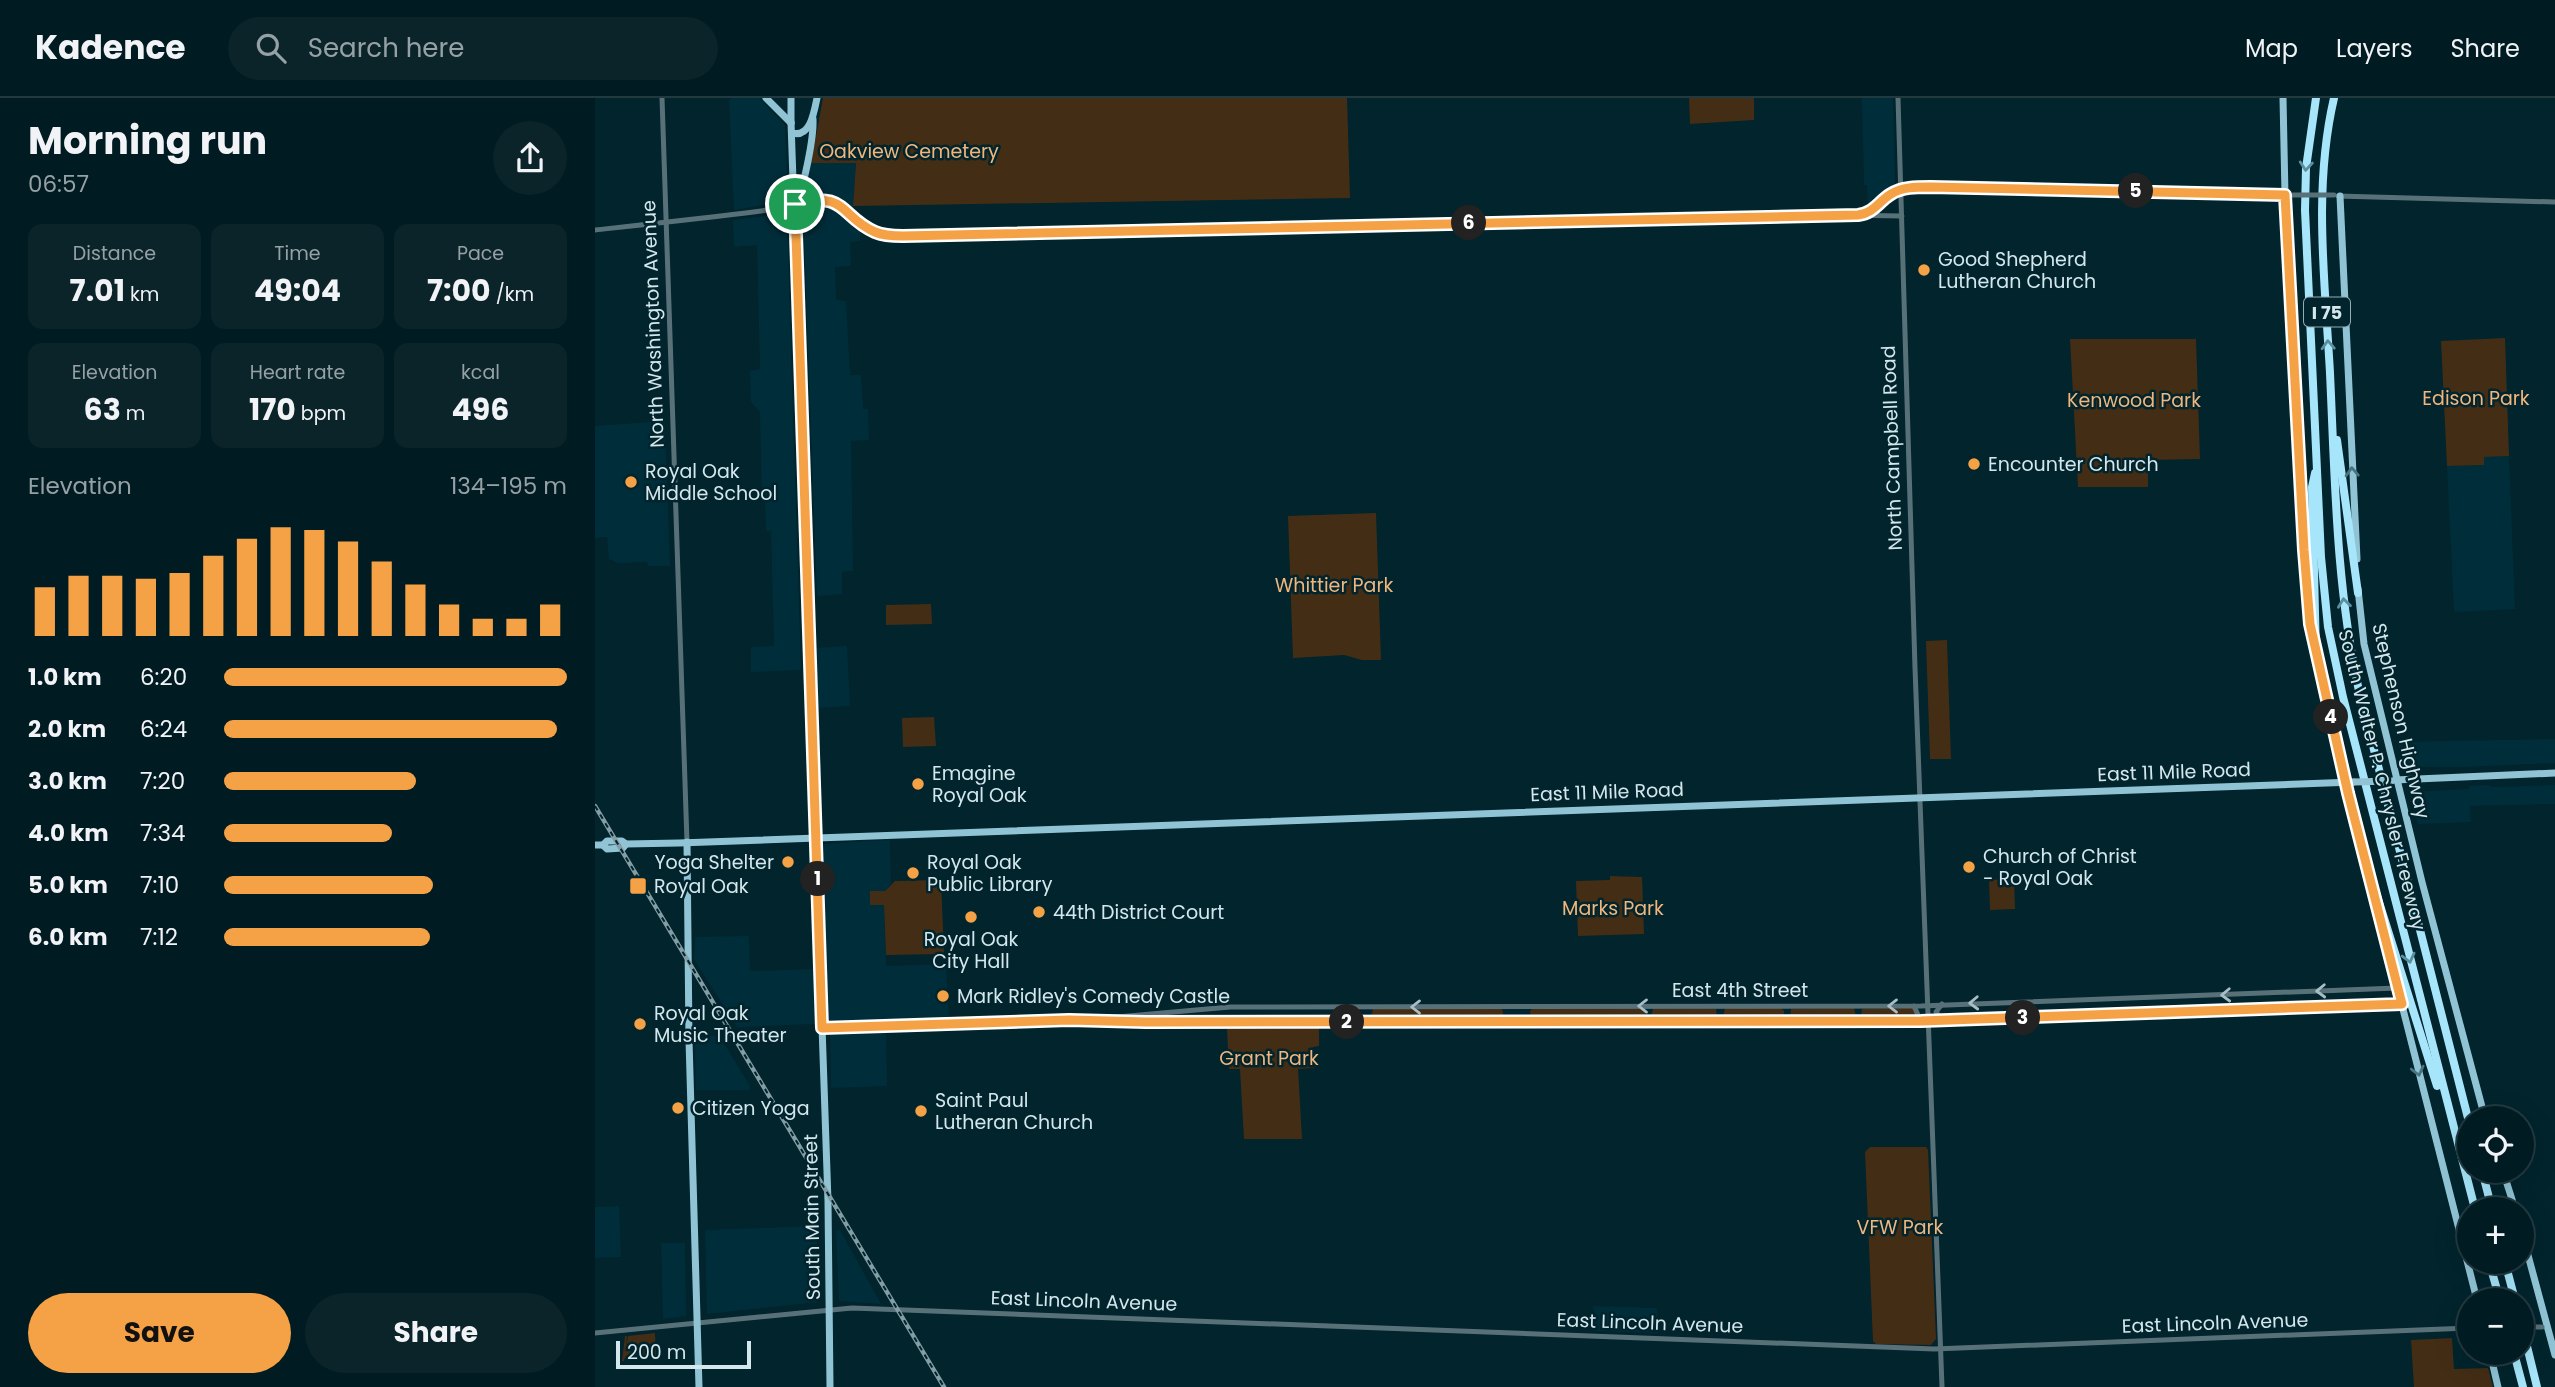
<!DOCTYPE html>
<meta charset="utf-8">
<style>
:root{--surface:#011b22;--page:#0b242a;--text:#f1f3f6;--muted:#96a1a5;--line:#233940;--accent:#f5a246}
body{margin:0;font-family:Poppins,sans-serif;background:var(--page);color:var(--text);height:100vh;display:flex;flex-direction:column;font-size:26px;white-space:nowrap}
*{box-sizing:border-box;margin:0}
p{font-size:23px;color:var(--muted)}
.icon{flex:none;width:38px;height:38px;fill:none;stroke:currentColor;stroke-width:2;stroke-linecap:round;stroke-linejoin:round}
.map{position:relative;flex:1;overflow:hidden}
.drawer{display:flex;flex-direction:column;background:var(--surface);width:595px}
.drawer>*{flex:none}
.buttons{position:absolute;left:1862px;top:1008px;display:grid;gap:14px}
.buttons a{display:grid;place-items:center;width:77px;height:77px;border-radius:50%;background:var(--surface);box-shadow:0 7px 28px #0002,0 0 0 2px var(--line);font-size:35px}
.scale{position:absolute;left:21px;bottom:18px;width:135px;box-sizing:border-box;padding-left:7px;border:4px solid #d4e7ed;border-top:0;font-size:19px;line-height:24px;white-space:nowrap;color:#d4e7ed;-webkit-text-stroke:5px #01242d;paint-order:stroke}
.pin{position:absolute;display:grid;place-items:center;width:60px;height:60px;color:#fff;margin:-30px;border:4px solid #fff;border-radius:50%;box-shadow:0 2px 7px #0007}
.km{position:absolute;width:35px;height:35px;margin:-18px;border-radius:50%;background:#222;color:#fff;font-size:19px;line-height:35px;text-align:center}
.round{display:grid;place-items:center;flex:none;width:74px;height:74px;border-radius:37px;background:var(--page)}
.summary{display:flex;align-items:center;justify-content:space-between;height:119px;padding:0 28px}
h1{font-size:38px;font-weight:700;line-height:52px}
.stats{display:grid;grid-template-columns:repeat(3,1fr);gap:10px;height:119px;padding:7px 28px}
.stats div{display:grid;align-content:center;border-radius:14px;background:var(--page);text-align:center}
.stats b{font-size:30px;font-weight:700}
.stats small{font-size:19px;font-weight:400}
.stats p{font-size:19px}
.chart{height:196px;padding:14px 28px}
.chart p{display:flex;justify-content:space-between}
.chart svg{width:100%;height:126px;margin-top:7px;stroke:var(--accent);stroke-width:6}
.primary-button{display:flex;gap:14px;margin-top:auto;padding:14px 28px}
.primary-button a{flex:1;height:80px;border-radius:42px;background:var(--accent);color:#111;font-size:28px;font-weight:700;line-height:80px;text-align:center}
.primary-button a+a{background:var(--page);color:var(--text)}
ul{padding:0 28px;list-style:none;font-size:23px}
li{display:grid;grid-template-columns:112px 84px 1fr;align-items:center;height:52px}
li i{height:18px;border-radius:9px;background:var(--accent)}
header{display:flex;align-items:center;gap:42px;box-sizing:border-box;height:98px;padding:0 35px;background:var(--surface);border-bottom:2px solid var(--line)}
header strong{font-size:33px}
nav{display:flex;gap:38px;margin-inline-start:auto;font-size:24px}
.search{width:490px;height:63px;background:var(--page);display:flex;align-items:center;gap:18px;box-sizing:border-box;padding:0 24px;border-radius:38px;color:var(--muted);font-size:26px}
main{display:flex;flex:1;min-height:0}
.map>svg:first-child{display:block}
.built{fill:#002d3a}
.green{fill:#442d15}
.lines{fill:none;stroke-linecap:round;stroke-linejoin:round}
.minor{stroke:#587179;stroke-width:5}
.major{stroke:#90c4d5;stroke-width:7}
.highway{stroke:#a6e5fa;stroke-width:8}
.rail-casing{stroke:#839da4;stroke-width:4.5}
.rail{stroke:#01242d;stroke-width:2;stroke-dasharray:5;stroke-linecap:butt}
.minor-bridge{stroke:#587179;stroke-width:5}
.major-bridge{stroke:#90c4d5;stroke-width:7}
.oneway{stroke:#5c8e9e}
.oneway2{stroke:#487481}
.oneway3{stroke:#a9bec4}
.route-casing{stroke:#fff;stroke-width:14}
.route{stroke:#f5a246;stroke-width:9}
.poi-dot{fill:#f5a246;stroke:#01242d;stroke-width:2.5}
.labels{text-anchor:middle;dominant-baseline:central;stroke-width:5;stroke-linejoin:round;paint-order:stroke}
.shield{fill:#01242d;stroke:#95acb3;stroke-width:2}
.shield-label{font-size:18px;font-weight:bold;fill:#d4e7ed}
.park-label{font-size:19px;fill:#f0b67d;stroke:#01242d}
.poi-label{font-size:19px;fill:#d4e7ed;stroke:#01242d;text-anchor:start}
.street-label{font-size:19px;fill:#d4e7ed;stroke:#01242d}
</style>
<header>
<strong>Kadence</strong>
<div class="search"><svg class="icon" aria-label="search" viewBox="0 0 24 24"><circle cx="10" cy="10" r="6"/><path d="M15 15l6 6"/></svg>Search here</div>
<nav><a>Map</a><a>Layers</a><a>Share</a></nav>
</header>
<main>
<section class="drawer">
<div class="summary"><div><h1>Morning run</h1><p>06:57</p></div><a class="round"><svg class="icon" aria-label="share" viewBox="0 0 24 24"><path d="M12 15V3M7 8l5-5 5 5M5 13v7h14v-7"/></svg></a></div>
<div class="stats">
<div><p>Distance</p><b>7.01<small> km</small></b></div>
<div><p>Time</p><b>49:04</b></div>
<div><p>Pace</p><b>7:00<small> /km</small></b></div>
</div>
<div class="stats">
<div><p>Elevation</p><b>63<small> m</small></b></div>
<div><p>Heart rate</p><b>170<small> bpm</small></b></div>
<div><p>kcal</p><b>496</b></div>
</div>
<div class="chart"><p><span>Elevation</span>134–195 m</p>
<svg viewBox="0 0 160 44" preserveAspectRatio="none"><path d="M5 44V27M15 44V23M25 44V23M35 44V24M45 44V22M55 44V16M65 44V10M75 44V6M85 44V7M95 44V11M105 44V18M115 44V26M125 44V33M135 44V38M145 44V38M155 44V33"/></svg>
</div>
<ul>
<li><b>1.0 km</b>6:20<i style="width:100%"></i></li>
<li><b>2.0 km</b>6:24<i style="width:97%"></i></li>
<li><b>3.0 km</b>7:20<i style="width:56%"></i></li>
<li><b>4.0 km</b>7:34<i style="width:49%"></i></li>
<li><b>5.0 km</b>7:10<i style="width:61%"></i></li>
<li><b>6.0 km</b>7:12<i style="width:60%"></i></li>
</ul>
<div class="primary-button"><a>Save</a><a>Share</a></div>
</section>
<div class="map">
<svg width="1960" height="1289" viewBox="0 0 1960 1289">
<rect width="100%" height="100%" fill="#01242d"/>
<!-- built -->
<g class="built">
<polygon points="136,0 164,0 190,27 193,103 139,112 134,2"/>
<polygon points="1267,0 1298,0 1300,88 1273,110 1272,87 1269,87"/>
<polygon points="216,65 261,65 258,108 255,122 265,130 265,143 255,144 256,168 240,169 241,202 251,203 255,277 266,277 268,311 273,311 274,342 256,343 258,473 247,474 247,496 222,498 208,111"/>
<polygon points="189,116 192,118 206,572 156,574 156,549 179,548 176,433 171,433 170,404 167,404 165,314 156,304 156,299 155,273 165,271 162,147 139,149 138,122"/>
<polygon points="70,323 75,468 53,468 52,464 23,465 14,461 12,439 0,440 0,328"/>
<polygon points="1914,358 1920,511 1859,514 1852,368 1888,367 1888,359"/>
<polygon points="252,548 255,608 220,610 219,550"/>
<polygon points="1960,641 1960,665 1870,669 1810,669 1802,644"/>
<polygon points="1893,687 1897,689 1960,687 1960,706 1875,708 1876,724 1823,726 1815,694 1874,691 1874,688"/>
<polygon points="295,742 296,786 290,793 275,794 275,807 289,806 291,868 351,866 354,922 233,925 227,746"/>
<polygon points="154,838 155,873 219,871 221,926 142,929 99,861 100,839"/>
<polygon points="291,933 292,988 236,990 235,934"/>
<polygon points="124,937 155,988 154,992 101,992 100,940"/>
<polygon points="24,1108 26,1159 0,1160 0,1109"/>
<polygon points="222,1128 223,1204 112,1216 110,1132"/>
<polygon points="241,1132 245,1132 286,1206 244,1203"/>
<polygon points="66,1145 90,1145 91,1218 68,1221"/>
<polygon points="998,1208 1062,1210 1063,1235 1000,1233"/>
</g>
<!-- green -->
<g class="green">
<polygon points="228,0 752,0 755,100 258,108 261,65 216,65"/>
<polygon points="1094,0 1159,0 1159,22 1095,26"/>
<polygon points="1910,240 1914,358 1889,359 1889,367 1852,368 1846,243"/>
<polygon points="1475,241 1601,241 1605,361 1553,362 1553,389 1483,389"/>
<polygon points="781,415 786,562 767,562 749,557 698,560 693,418"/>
<polygon points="336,506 337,526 291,527 291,507"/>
<polygon points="1352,542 1356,661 1335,661 1331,543"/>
<polygon points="339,619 341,648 308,649 307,620"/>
<polygon points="1015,778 1047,779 1049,836 983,838 981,783 1015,782"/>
<polygon points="1419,781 1420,811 1395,812 1394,782"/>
<polygon points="346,782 349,856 291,857 289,807 275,807 275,793 290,793 300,783"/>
<polygon points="1130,910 1186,910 1189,913 1189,919 1131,921 1128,919"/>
<polygon points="1259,910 1261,918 1259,920 1197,921 1195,919 1196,911"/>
<polygon points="1318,910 1322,914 1319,920 1266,918 1267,911"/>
<polygon points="778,911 907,911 909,919 778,921 776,920"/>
<polygon points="937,911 1047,911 1051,914 1047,921 936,921 935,913"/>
<polygon points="1058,911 1121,911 1122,919 1059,921 1056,918"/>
<polygon points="632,930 724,930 724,948 718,949 719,970 703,971 707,1041 649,1041 645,971 634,971"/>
<polygon points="1275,1049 1331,1049 1333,1052 1341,1241 1336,1247 1281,1246 1278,1243 1270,1054"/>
<polygon points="60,1235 61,1259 30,1260 29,1263 27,1263 30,1238 32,1238 31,1250 33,1238"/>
<polygon points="1857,1240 1859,1271 1893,1270 1898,1289 1819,1289 1816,1242"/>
</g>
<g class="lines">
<!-- minor -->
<g class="minor">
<polyline points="67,0 92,744"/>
<polyline points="1303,0 1320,570 1347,1289"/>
<polyline points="1743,98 1960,104"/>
<path d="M1267,117C1278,114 1282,107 1291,100C1300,91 1312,90 1325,89L1692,97"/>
<path d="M0,132C55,126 111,120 166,113C187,110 207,102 229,103C258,104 265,136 299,138L1243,117L1307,118"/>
<polyline points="1347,906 1341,914 1347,922"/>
<polyline points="488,922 635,909 1326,908 1802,890"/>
<polyline points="1316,923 1323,917 1319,908"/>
<polyline points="227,930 457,922 551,924 1326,923 1807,906"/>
<polyline points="0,1235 257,1210 1339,1251 1874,1230"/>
</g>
<!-- major -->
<g class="major">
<polyline points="171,0 196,25"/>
<polyline points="196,0 196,25"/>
<polyline points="1688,0 1690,97 1712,508 1717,539 1772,767"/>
<polyline points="196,24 233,1103 235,1289"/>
<path d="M197,35C215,40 219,15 222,0"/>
<polyline points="1745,98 1762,461"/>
<path d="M201,105C209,89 219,39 218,21"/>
<polyline points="1763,491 1769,546 1827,784 1890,1020"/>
<polyline points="1800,682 1960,675"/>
<polyline points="92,744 94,942 104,1289"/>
<polyline points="0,747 8,747 12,743 27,743 31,746 84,745 1759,684"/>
<polyline points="8,747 12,751 28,750 31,746"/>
<polyline points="1782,809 1882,1202"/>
<polyline points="1908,1073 1920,1111"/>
<polyline points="1927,1135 1960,1257"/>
<polyline points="1895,1255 1903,1289"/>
</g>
<!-- highway -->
<g class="highway">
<polyline points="1721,0 1711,70 1710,112 1726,459 1733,529 1748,599 1880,1111"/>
<path d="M1739,0C1718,90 1730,184 1735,275C1740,382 1741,488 1764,593L1874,1024"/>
<polyline points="1742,342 1763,495"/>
<polyline points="1720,375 1717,389 1721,556"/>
<polyline points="1771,763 1842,988"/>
<polyline points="1887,1073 1897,1111"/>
<polyline points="1894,1164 1905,1202"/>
<polyline points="1910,1164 1920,1202"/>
<polyline points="1927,1228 1942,1289"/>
<polyline points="1919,1255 1928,1289"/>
</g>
<!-- rail casing -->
<g class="rail-casing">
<polyline id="rail" points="0,708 349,1289"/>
</g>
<!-- rail -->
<use href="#rail" class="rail"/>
<!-- minor-bridge -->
<g class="minor-bridge">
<polyline points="1698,97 1739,97"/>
<polyline points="1927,1229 1947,1229"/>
</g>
<!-- major-bridge -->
<polyline class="major-bridge" points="1759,684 1796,683"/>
</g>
<!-- one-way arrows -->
<defs><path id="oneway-chevron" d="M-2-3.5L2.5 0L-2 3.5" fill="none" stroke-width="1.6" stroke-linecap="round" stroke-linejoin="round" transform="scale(1.75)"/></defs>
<g class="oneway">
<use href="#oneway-chevron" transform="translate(1711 68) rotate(95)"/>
<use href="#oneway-chevron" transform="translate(1733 247) rotate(-93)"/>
<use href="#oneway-chevron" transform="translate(1749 505) rotate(-97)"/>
<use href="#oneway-chevron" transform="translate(1814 860) rotate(76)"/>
</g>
<g class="oneway2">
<use href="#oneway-chevron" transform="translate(1757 374) rotate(-93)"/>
<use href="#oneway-chevron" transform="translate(1823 973) rotate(76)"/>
</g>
<g class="oneway3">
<use href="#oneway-chevron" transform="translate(1726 893) rotate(178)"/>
<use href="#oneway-chevron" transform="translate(1631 897) rotate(178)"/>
<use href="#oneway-chevron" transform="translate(1379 905) rotate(178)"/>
<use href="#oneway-chevron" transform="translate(1048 908) rotate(-180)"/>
<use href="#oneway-chevron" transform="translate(1298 908) rotate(180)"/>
<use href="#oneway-chevron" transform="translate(821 909) rotate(180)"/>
</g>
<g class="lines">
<!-- route casing -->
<g class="route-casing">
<path id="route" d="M1335,89L1690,97L1709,452L1715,526L1753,695L1807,906L1326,923L551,924L474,922L227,930L200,106C252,92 245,119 280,134C289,138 299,138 308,138L1263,117C1279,115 1283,104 1296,96C1307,89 1321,89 1335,89Z"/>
</g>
<!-- route -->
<use href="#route" class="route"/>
</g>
<!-- markers -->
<g class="poi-dot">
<circle cx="1329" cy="172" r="7"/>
<circle cx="1379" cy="366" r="7"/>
<circle cx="36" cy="384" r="7"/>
<circle cx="323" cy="686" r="7"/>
<circle cx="193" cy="764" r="7"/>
<circle cx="1374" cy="769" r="7"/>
<circle cx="318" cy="775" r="7"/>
<rect x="34" y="779" width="18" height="18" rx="3.5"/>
<circle cx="444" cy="814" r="7"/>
<circle cx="376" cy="819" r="7"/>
<circle cx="348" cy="898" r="7"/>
<circle cx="45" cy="926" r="7"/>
<circle cx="83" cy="1010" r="7"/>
<circle cx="326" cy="1013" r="7"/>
</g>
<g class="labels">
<!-- shield labels -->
<rect class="shield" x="1709" y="199.5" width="46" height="29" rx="5"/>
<g class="shield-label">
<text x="1732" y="214">I 75</text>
</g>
<!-- park labels -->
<g class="park-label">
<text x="314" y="53">Oakview Cemetery</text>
<text x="1881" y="300">Edison Park</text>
<text x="1539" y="302">Kenwood Park</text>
<text x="739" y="487">Whittier Park</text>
<text x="1018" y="810">Marks Park</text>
<text x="674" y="960">Grant Park</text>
<text x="1305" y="1129">VFW Park</text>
</g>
<!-- poi labels -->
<g class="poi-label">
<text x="1343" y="161">Good Shepherd<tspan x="1343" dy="22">Lutheran Church</tspan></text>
<text x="1393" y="366">Encounter Church</text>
<text x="50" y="373">Royal Oak<tspan x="50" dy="22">Middle School</tspan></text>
<text x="337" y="675">Emagine<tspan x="337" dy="22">Royal Oak</tspan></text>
<text x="1388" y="758">Church of Christ<tspan x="1388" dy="22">- Royal Oak</tspan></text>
<text x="179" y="764" text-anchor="end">Yoga Shelter</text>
<text x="332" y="764">Royal Oak<tspan x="332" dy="22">Public Library</tspan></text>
<text x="59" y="788">Royal Oak</text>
<text x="458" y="814">44th District Court</text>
<text x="376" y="841" text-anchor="middle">Royal Oak<tspan x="376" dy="22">City Hall</tspan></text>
<text x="362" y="898">Mark Ridley's Comedy Castle</text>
<text x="59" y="915">Royal Oak<tspan x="59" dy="22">Music Theater</tspan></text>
<text x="340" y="1002">Saint Paul<tspan x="340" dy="22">Lutheran Church</tspan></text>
<text x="97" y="1010">Citizen Yoga</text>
</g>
<!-- street labels -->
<g class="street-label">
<text transform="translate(58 226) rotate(-92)">North Washington Avenue</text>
<text transform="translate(1297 350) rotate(-92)">North Campbell Road</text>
<text transform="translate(1806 623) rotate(77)">Stephenson Highway</text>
<text transform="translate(1579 674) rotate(-2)">East 11 Mile Road</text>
<text transform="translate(1787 682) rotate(76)">South Walter P. Chrysler Freeway</text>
<text transform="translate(1012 694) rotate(-2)">East 11 Mile Road</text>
<text x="1145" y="892">East 4th Street</text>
<text transform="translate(217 1119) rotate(-91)">South Main Street</text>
<text transform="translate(489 1203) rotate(2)">East Lincoln Avenue</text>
<text transform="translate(1055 1225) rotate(2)">East Lincoln Avenue</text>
<text transform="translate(1620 1225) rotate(-2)">East Lincoln Avenue</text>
</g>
</g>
</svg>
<div class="buttons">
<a><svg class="icon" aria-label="locate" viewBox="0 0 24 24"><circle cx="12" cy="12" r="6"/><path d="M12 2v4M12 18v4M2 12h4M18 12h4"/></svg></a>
<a>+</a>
<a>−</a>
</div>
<div class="scale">200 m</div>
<div class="pin" style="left:200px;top:106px;background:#1e9e55"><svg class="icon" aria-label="arrive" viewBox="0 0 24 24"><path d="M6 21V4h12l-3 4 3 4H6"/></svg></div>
<b class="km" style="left:223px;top:781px">1</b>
<b class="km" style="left:752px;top:924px">2</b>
<b class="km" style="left:1428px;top:920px">3</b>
<b class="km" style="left:1736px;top:619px">4</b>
<b class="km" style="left:1541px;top:93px">5</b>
<b class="km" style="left:874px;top:125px">6</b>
</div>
</main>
